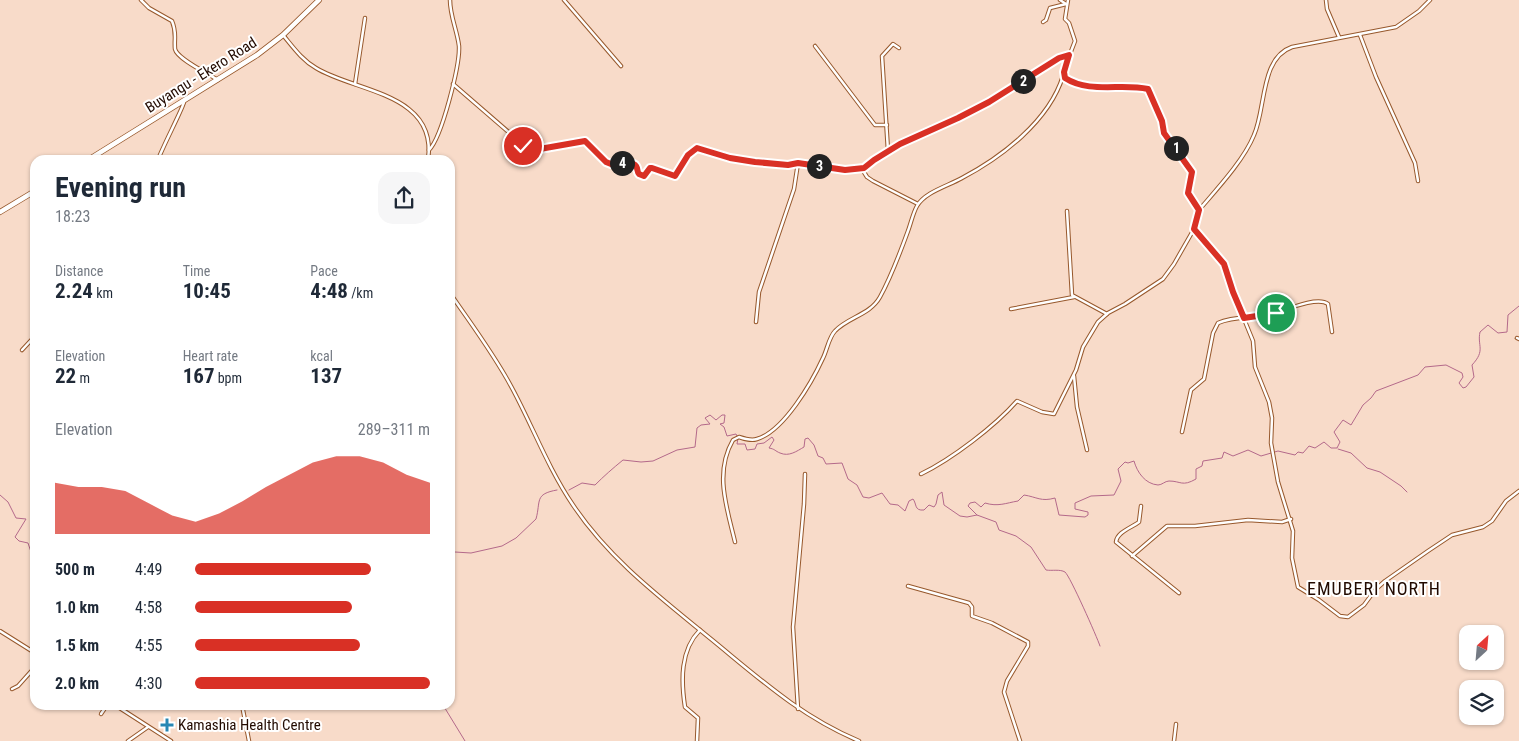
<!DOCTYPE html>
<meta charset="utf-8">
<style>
:root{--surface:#fff;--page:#f6f6f7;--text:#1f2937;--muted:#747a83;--accent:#d93025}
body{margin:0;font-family:"Roboto Condensed",sans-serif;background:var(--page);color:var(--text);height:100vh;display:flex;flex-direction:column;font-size:19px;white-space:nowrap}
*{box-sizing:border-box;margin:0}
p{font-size:16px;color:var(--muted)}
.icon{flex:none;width:28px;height:28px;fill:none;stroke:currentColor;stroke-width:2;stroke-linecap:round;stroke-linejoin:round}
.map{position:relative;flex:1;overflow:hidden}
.side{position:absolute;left:30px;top:155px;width:425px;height:555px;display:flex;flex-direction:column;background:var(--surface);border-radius:15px;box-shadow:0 1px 4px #0004}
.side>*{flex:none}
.needle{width:32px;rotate:26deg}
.tools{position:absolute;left:1459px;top:625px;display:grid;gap:10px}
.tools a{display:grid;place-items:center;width:45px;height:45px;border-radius:10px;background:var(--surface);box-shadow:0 1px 4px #0004;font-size:25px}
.pin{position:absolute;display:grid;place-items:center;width:42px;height:42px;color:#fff;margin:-21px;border:2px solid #fff;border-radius:50%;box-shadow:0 1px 5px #0007}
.km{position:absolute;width:25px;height:25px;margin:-12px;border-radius:50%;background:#222;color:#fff;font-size:14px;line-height:25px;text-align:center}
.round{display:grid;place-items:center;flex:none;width:52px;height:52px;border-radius:15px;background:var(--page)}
.head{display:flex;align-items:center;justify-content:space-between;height:85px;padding:0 25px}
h1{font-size:28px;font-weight:700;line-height:38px}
.stats{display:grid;grid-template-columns:repeat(3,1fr);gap:8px;height:85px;padding:5px 25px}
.stats div{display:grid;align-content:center}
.stats b{font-size:21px;font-weight:700}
.stats small{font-size:14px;font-weight:400}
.stats p{font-size:14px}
.chart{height:140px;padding:10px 25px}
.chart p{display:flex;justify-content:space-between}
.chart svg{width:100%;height:90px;margin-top:5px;fill:var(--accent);opacity:.7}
ul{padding:0 25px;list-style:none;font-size:16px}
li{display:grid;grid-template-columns:80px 60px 1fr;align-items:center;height:38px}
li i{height:12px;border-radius:6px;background:var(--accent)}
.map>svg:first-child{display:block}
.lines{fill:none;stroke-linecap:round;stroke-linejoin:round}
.stream{stroke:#b4698a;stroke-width:1}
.minor-casing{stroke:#97582c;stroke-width:4.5}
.primary-casing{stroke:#97582c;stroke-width:6}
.minor{stroke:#fff;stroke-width:2.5}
.primary{stroke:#fff;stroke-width:4.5}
.route-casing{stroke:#fff;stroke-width:10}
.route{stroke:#d93025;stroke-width:6}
.poi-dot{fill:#2887b3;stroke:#fff;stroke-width:2}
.labels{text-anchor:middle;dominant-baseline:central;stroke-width:4;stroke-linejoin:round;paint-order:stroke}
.street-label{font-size:15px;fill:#220a00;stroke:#fff}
.poi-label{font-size:15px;fill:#220a00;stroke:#fff;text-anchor:start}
.quarter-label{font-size:18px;letter-spacing:1px;fill:#220a00;stroke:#fff}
</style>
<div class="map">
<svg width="1519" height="741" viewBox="0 0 1519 741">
<rect width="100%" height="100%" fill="#f8dbc9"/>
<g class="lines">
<!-- stream -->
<g class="stream">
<polyline points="1338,449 1351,453 1367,468 1380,472 1401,486 1407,492"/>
<path d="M569,490L582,483L595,485C604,476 612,469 623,460L641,462L653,461L677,450L695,447L697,428L701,425L710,424L705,418L710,415L716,420L722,415H725L724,423L720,424L724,427L727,436L736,434L738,438L737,444H745L747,450L755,449L757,444L764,443L772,437L774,440L769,448C775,449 775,451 780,453C789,457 797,451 804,447L805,439L808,438L814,445L818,456L823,458L826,464L842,463L848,479L857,485L863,497L869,498L882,493L890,504L898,505L905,511L909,501L913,499C917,504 914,511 924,510L929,505L934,507L936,504L938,495L942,492L944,505L960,516L967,517L977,515L996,522L999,530L1016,536L1031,547L1046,570C1052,571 1060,569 1065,572C1070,576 1097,637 1100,646"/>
<polyline points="0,495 8,502 16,518 26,519 15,537 19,541 28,543 31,552 35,553"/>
<path d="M977,515L968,506L970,503L975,502L981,507L985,503C998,507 1006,503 1018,501L1024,495C1037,497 1041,502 1055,498L1059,515L1085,517L1088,515V512L1075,509V503L1091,496L1114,495L1121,481L1118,469L1125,462L1128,463L1134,461C1137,472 1145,484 1158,485C1162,485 1165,481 1169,481C1181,481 1182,487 1196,479V469L1202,466L1203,461L1222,458L1224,452L1233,456L1248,450L1261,456L1278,451L1295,455L1298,452L1303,453L1309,446L1315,448L1324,442L1331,448H1337L1340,442L1334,432L1343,420L1351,425L1363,405L1371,398L1376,391L1418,375L1425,367L1446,365L1462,373L1463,377L1459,383L1463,388L1466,387L1474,377L1472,365C1486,350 1477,346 1480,332L1488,325L1498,333L1507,332L1508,315L1519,306"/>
<path d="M450,554L455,552L471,553L502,546L516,538L536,519C541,501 534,494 557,490"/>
<polyline points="443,705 465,741"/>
</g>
<!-- minor casing -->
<g class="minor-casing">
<g id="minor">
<path d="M141,0L149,8L172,21C177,33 174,38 175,49C177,59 209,74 218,80"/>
<polyline points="564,0 621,66"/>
<polyline points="1060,0 1066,4"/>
<path d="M1068,0L1065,19L1069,23L1075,41L1065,67V78C1090,95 1121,83 1148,89L1162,121L1164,133L1192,172L1188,193L1199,210L1194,229L1225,264L1233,292L1253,341L1255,367L1269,402L1272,418L1271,443L1278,482L1293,531L1292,558L1298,587L1319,600L1340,616L1348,617L1364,605L1375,590L1385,581L1428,551L1452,535L1483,527L1492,521L1506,501L1519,491"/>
<polyline points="1326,0 1327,9 1339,37"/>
<polyline points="1043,22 1046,20 1050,8 1066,4"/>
<path d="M283,35C293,47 302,60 316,68C355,92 438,93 428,160"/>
<polyline points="1360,35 1376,77 1415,163 1418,181"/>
<polyline points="815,46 875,125 887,125"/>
<polyline points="355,84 365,18"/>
<polyline points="453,84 527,148 534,150 585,141 608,164 634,164 637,167 639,174 644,176 650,168 653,168 675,176 688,155 697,148 737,160 781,165 798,163"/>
<path d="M429,150C442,137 460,65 459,46C457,30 450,16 450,0"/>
<polyline points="888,151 882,56 893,44 899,48"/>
<path d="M158,160C161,150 184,106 184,102"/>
<polyline points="862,169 867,177 873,181 918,204"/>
<path d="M1199,210C1217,189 1244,160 1254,135C1266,109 1260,58 1292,47L1396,27L1419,11L1430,0"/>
<polyline points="1067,211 1072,295 1107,314"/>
<path d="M450,293C471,324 494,354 512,388C533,427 548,468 573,505C609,559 661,598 711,639C760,679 800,716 859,741"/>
<polyline points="1011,309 1074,297"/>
<polyline points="756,322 759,292 794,189 798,163 845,170 864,168 874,160 900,144 958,119 989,102 1059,58 1069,55"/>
<polyline points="1517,338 1519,339"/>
<polyline points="22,350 35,336"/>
<polyline points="1074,376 1077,407 1087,450"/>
<path d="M1182,432L1191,390L1204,379L1213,333L1218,323C1236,315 1258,319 1276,313C1288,309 1318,296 1328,304L1332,332"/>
<path d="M921,474C952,459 995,426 1017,401L1042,412L1054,414L1076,370L1083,347L1098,322L1108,313L1125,304L1163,279L1174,264L1194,229"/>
<path d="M1141,506L1139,522C1131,528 1117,532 1116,542L1179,593"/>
<path d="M735,542C727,508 714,473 733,440L739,437C745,439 751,441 757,439C784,431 812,382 823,358C827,350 829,337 835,331C848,317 870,315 880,297C891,277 900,253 908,231C911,223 913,213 917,206C925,192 948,186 962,178C1002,157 1049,121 1063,76"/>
<polyline points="1132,556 1167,526 1195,526 1248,520 1282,522 1291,519"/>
<polyline points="908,586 969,603 972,607 972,616 992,623 1028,642 1028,646 1007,681 1004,692 1020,741"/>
<polyline points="0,631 35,653"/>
<polyline points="12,689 18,686 35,667"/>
<polyline points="115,705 171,741"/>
<polyline points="242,705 249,741"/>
<polyline points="798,709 793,627 804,504 805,474"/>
<polyline points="101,714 107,705"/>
<polyline points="128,741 148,727"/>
<path d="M697,741L698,718L685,707C681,681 680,650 700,630"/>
<polyline points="1174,741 1176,724"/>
</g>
</g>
<!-- primary casing -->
<g class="primary-casing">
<g id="primary">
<polyline points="88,160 257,55 283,35 319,0"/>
<polyline points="0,212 35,191"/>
</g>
</g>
<!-- minor -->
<use href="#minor" class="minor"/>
<!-- primary -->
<use href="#primary" class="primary"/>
</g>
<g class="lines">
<!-- route casing -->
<g class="route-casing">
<path id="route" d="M523,146L534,150L585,141L606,162L611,164C616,163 634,161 636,166C638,169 637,172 639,174L644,176L650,168H652L675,176L688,155L697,148L730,158L755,162L788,165L798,163L845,170L864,168L874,160L900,144L958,118L989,102L1059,58L1069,55L1064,72L1065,78C1090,94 1121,83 1148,89L1162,121L1164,133L1192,172L1188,193L1199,210L1194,229L1224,264L1233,292L1244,318L1276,313"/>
</g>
<!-- route -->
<use href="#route" class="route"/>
</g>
<!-- markers -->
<path class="poi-dot" d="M164.5 717.5h5v5h5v5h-5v5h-5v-5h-5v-5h5z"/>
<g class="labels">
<!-- street labels -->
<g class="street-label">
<text transform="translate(201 75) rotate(-32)">Buyangu - Ekero Road</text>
</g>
<!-- poi labels -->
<g class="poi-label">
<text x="178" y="725">Kamashia Health Centre</text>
</g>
<!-- quarter labels -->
<g class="quarter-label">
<text x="1374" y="588">EMUBERI NORTH</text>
</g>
</g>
</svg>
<div class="tools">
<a><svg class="needle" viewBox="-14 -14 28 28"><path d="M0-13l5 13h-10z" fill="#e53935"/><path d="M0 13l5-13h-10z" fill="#747a83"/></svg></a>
<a><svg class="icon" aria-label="layers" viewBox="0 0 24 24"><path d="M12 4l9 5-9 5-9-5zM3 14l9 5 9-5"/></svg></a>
</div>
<div class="pin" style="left:1276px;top:313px;background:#1e9e55"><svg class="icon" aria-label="arrive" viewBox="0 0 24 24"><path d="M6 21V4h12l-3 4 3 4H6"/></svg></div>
<div class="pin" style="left:523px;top:146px;background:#d93025"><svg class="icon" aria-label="check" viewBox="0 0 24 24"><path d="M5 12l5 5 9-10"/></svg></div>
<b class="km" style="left:1176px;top:148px">1</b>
<b class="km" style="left:1023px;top:81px">2</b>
<b class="km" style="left:819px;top:166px">3</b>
<b class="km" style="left:622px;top:163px">4</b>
<section class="side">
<div class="head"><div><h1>Evening run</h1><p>18:23</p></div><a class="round"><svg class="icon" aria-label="share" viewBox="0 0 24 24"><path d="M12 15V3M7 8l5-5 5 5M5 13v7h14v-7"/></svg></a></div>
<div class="stats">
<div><p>Distance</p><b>2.24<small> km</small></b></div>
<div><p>Time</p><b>10:45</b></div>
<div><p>Pace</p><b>4:48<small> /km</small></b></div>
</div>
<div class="stats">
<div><p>Elevation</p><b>22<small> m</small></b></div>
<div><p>Heart rate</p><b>167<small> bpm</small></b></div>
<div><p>kcal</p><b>137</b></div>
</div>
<div class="chart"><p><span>Elevation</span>289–311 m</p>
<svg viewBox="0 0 160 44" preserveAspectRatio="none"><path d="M0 44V19L10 21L20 21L30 23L40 29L50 35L60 38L70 34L80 28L90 21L100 15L110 9L120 6L130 6L140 9L150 15L160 19V44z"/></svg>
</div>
<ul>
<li><b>500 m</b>4:49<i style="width:75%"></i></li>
<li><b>1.0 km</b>4:58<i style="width:67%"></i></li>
<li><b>1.5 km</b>4:55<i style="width:70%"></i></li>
<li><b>2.0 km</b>4:30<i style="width:100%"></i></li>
</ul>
</section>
</div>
